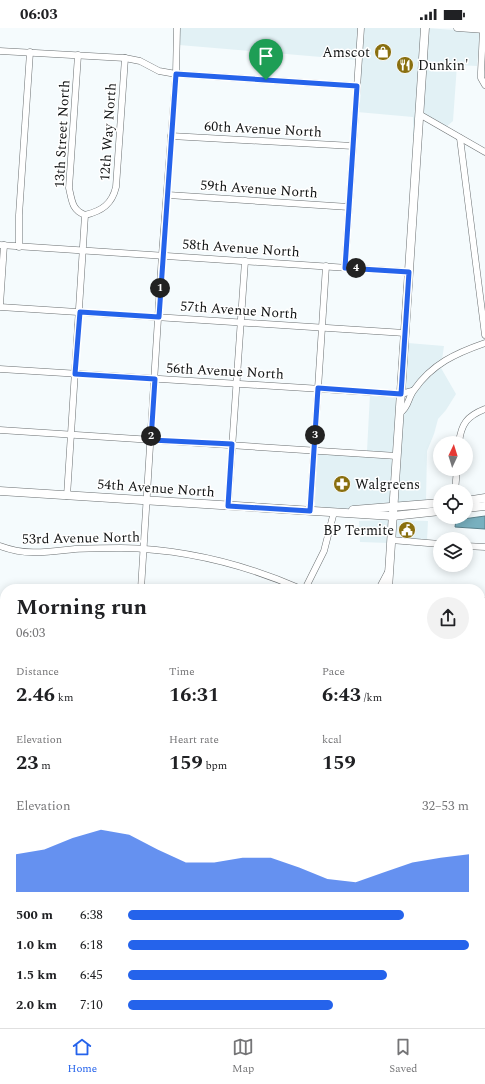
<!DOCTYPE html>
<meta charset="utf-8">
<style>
:root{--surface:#fff;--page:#f2f2f2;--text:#202124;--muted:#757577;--line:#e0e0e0;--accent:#2563eb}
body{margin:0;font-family:Spectral,serif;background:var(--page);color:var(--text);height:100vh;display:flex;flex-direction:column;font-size:15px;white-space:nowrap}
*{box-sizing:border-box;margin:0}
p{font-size:13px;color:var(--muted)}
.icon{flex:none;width:22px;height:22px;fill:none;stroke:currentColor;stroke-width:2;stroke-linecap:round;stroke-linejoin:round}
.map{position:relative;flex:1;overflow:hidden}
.sheet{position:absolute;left:0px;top:556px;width:485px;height:444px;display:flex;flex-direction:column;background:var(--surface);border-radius:16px 16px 0 0;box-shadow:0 2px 10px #0003}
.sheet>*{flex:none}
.needle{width:26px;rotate:4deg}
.fabs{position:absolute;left:433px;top:408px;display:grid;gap:8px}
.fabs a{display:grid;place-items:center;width:40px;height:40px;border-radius:50%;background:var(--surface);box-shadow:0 2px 10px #0003;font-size:20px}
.pin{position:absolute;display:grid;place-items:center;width:34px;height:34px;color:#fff;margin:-41px -17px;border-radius:50% 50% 50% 0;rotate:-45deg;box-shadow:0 0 4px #0007}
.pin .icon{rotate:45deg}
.km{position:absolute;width:20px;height:20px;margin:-10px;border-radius:50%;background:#222;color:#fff;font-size:11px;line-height:20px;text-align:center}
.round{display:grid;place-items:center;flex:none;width:42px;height:42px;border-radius:21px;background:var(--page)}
.head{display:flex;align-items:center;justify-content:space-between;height:68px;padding:0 16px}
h1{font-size:22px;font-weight:700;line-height:30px}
.stats{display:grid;grid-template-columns:repeat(3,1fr);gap:6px;height:68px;padding:4px 16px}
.stats div{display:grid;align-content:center}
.stats b{font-size:20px;font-weight:700}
.stats small{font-size:11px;font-weight:400}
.stats p{font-size:11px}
.chart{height:112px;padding:8px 16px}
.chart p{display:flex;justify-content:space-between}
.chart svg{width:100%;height:72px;margin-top:4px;fill:var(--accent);opacity:.7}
ul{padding:0 16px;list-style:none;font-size:13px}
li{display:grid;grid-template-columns:64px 48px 1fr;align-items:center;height:30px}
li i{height:10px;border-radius:5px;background:var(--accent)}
.status{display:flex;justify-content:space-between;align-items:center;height:28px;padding:0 20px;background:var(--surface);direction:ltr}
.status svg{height:11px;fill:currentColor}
.menu{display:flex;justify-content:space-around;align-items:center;height:56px;border-top:1px solid var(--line);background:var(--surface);font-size:11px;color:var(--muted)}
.menu a{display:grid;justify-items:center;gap:2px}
.menu .on{color:var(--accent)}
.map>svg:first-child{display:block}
.built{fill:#e2f1f5}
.water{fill:#78b0bf;stroke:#59818c}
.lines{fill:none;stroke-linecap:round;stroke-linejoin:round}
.minor-casing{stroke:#6a6f71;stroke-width:7}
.major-casing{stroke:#6a6f71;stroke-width:9}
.minor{stroke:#fff;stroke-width:6}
.major{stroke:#fff;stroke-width:8}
.route-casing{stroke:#fff;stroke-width:8}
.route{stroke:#2563eb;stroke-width:5}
.labels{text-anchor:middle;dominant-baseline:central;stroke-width:3;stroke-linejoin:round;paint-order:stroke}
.poi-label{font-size:14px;fill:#121414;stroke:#fff;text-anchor:end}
.street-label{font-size:14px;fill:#121414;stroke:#fff}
</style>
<div class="status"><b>06:03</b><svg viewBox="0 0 49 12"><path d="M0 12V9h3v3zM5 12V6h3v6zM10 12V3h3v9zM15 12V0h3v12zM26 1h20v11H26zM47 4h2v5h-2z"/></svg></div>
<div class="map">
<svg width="485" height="1000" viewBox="0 0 485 1000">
<rect width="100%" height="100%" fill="#f5fbfd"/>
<!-- built -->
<g class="built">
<polygon points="179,0 358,0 356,32 179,17"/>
<polygon points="363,0 423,0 416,108 413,108 413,89 357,84"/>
<polygon points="427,0 480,4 477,38 457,37 453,93 446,99 421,85"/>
<polygon points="408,315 444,318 442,332 412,361 403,363 406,357"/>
<polygon points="442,337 441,340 456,366 446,382 438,391 434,406 427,423 426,474 396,477 402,386 414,365 430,347"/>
<polygon points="370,366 399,368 395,426 367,423"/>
<polygon points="316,425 395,430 392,477 373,477 344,481 315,481"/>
<polygon points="391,492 389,515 360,514 359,493"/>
<polygon points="395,492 428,493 427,512 394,510"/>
</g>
<!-- water -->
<polygon class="water" points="485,488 485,501 455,499 456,492"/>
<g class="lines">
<!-- minor casing -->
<g class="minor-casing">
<g id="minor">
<polyline points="457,0 485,2"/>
<polyline points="483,2 481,44 481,50 485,57"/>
<polyline points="0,23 125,30 140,33 159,43 176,46 357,58"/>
<polyline points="419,86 485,124"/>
<polyline points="171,108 353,118"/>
<polyline points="460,110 485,307"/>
<polyline points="168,167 349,179"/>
<path d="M85,187C102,183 112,176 116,159L125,30"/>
<polyline points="0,217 409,244"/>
<polyline points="19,219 19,187 30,24"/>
<polyline points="345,239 361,0"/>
<polyline points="0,277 4,217"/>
<polyline points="0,279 405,305"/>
<polyline points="0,341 401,366 412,363"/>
<path d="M400,385C409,379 408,369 414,362C432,336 456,325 485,315"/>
<polyline points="0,402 397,428"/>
<path d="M459,415C461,396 467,388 485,381"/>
<polyline points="455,463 457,441"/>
<path d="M67,468L85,187C72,182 72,173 69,160L78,27"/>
<polyline points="228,478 245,233"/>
<polyline points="310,483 326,238"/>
<polyline points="391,512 440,516"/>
<path d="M0,518C27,528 47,524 75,521C90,520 105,520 121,520C183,521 244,536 301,561"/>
<polyline points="466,518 485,519"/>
<polyline points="141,561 162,227 176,46 177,0"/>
<polyline points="305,561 324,523 334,484"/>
<polyline points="379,561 388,544"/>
<polyline points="480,573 485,573"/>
<polyline points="0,587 5,587"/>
<polyline points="480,628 485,628"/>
<polyline points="0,654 5,653"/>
<polyline points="480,683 485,683"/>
<polyline points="0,710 5,710"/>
<polyline points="480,738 485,738"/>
<polyline points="480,799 485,800"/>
<polyline points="0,813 5,744"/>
<polyline points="0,833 5,834"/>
<polyline points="480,861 485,862"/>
<polyline points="0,894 5,895"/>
<polyline points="480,923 485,923"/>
<polyline points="0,957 5,957"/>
<polyline points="111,1000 112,995"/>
<polyline points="337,1000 343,995"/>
<polyline points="481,1000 482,985 485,975"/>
</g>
</g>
<!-- major casing -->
<g class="major-casing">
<g id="major">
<polyline points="0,463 393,488 440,483"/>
<polyline points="466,473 485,470"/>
<polyline points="466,480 485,478"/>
<polyline points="353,482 440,475"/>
<polyline points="388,561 425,0"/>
<polyline points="358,1000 359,995"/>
</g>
</g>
<!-- minor -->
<use href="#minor" class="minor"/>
<!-- major -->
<use href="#major" class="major"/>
</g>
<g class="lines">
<!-- route casing -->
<g class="route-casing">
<polygon id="route" points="176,46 357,58 345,240 409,244 401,366 318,360 310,483 228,478 232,416 151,412 155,351 75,346 80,284 159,289"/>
</g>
<!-- route -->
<use href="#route" class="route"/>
</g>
<!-- icons -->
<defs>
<g id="shop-disc" transform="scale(0.9)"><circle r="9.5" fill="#896f0f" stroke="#fff"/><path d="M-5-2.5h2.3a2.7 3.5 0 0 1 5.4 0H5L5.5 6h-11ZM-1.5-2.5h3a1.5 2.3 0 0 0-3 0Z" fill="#fff"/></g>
<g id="restaurant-disc" transform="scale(0.9)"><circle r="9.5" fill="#896f0f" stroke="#fff"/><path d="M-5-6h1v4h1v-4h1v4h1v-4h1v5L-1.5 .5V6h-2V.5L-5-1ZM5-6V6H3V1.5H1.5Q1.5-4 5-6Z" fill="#fff"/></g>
<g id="pharmacy-disc" transform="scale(0.9)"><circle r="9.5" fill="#896f0f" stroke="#fff"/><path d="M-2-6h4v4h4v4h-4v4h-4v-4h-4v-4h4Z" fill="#fff"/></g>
<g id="civic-disc" transform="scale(0.9)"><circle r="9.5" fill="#896f0f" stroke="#fff"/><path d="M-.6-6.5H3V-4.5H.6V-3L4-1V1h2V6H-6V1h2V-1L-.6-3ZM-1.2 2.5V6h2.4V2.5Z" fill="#fff"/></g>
</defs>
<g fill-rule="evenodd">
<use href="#shop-disc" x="383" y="24"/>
<use href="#restaurant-disc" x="405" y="37"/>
<use href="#pharmacy-disc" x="342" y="456"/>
<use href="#civic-disc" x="407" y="502"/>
</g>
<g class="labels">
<!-- poi labels -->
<g class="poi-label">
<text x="370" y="24">Amscot</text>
<text x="418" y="37" text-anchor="start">Dunkin'</text>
<text x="355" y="456" text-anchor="start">Walgreens</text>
<text x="394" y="502">BP Termite</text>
</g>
<!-- street labels -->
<g class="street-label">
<text transform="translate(263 101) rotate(3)">60th Avenue North</text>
<text transform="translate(108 104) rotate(-86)">12th Way North</text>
<text transform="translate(62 106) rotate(-87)">13th Street North</text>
<text transform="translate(259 161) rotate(4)">59th Avenue North</text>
<text transform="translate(241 220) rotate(4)">58th Avenue North</text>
<text transform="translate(239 282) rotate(4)">57th Avenue North</text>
<text transform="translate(225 343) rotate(3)">56th Avenue North</text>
<text transform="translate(156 460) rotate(4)">54th Avenue North</text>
<text transform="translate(81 510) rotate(-1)">53rd Avenue North</text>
</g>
</g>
</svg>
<div class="fabs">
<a><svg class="needle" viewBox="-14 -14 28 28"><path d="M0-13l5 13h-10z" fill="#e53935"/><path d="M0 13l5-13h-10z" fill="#757577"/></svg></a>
<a><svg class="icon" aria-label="locate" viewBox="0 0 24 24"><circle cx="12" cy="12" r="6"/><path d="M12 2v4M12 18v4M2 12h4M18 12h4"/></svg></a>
<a><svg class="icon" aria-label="layers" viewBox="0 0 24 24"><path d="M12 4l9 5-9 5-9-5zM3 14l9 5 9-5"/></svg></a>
</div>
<div class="pin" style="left:266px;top:52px;background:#1e9e55"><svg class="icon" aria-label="arrive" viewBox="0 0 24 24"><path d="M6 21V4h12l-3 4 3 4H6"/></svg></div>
<b class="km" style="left:160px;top:260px">1</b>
<b class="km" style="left:151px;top:408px">2</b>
<b class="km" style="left:315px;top:407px">3</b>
<b class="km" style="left:356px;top:240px">4</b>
<section class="sheet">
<div class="head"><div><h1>Morning run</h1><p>06:03</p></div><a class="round"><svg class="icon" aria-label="share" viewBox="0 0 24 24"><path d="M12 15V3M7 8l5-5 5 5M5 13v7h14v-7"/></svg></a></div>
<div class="stats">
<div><p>Distance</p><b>2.46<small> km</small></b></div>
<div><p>Time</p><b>16:31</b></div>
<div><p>Pace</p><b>6:43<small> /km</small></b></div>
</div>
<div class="stats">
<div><p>Elevation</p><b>23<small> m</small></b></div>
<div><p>Heart rate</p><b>159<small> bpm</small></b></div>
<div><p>kcal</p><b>159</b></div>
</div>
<div class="chart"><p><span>Elevation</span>32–53 m</p>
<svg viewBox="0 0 160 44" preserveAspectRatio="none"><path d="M0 44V21L10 18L20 11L30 6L40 9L50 18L60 26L70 26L80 23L90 23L100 29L110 36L120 38L130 32L140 26L150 23L160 21V44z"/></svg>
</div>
<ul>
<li><b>500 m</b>6:38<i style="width:81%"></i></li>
<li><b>1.0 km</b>6:18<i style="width:100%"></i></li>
<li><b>1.5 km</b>6:45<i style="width:76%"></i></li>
<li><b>2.0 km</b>7:10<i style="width:60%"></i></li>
</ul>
</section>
</div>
<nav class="menu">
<a class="on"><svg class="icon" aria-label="home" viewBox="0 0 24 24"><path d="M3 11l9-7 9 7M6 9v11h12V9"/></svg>Home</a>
<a><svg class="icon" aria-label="map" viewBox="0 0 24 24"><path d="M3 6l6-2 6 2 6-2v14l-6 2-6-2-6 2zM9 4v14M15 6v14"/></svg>Map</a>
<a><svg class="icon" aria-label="saved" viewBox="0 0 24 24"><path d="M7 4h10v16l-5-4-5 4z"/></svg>Saved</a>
</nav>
